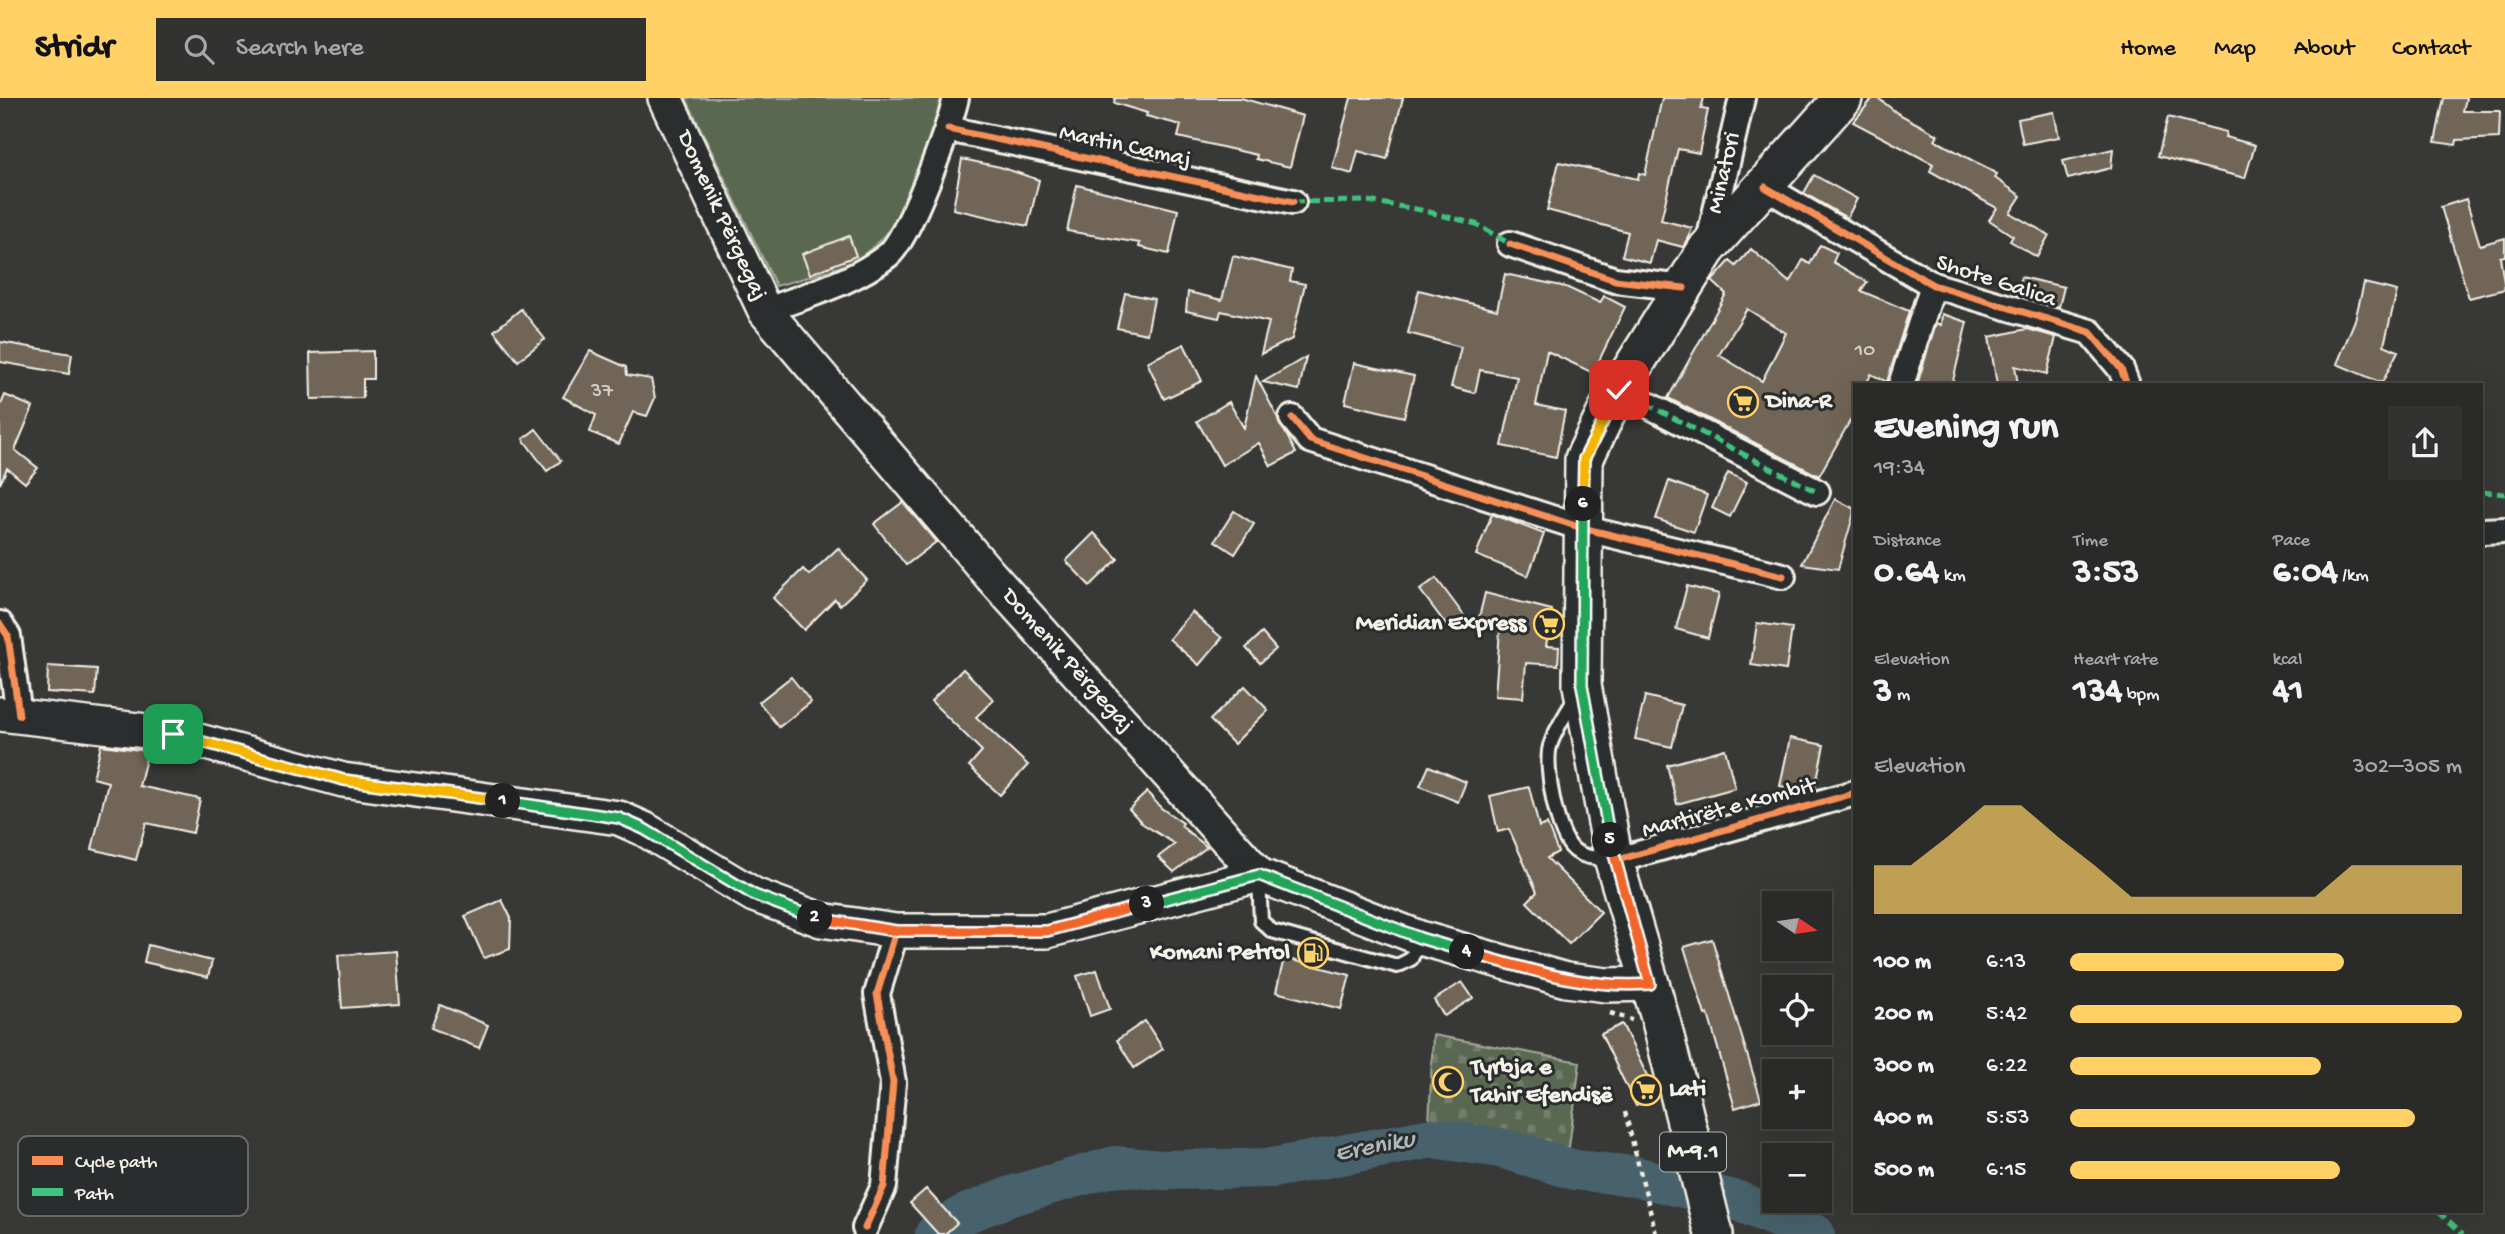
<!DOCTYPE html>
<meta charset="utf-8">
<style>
:root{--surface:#2a2a28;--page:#323230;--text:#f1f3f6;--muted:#a5a7a8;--line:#464645;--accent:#ffd166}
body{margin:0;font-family:"Gochi Hand",sans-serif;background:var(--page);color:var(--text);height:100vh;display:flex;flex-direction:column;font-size:26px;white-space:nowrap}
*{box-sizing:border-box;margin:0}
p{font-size:23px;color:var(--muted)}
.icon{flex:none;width:38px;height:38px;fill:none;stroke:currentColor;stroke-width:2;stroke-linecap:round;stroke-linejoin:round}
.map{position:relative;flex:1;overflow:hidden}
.side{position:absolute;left:1853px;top:285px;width:630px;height:830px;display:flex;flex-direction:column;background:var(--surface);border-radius:0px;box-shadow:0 7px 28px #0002,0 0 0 2px var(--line)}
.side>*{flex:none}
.needle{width:46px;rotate:103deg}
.fabs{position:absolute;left:1762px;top:793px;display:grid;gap:14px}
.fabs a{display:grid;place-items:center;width:70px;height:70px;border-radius:0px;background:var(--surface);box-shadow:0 7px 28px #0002,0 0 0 2px var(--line);font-size:35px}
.pin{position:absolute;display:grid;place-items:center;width:60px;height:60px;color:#fff;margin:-30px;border-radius:14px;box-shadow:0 4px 10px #0006}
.km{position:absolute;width:35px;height:35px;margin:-18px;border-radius:50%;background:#222;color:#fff;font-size:19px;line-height:35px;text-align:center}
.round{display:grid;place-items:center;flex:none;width:74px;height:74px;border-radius:0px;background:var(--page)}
.overview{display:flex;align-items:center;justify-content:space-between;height:119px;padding:0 21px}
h1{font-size:38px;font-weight:800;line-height:52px}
.figures{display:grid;grid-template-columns:repeat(3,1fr);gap:10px;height:119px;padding:7px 21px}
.figures div{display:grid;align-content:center}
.figures b{font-size:35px;font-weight:800}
.figures small{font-size:19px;font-weight:400}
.figures p{font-size:19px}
.chart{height:196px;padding:14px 21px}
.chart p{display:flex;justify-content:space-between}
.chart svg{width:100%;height:126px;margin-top:7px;fill:var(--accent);opacity:.7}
ul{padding:0 21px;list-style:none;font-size:23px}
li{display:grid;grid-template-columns:112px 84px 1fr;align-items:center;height:52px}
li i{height:18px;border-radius:9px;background:var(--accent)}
header{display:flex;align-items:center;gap:42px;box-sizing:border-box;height:98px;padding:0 35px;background:var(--accent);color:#111}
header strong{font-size:33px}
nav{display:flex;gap:38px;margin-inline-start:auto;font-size:24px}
.search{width:490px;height:63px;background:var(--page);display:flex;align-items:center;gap:18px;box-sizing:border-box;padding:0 24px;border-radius:0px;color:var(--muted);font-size:26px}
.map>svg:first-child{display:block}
.cemetery{fill:url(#cemetery-stones);stroke:#a7ac9c;stroke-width:2}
.pitch{fill:#5a6851;stroke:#a7ac9c;stroke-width:2}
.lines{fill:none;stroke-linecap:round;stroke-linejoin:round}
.river{stroke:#47626c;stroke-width:40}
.building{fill:#706556;stroke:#f4f1e8;stroke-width:2;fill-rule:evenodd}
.lane-casing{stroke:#f4f1e8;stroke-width:18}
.street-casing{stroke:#f4f1e8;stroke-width:30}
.secondary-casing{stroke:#f4f1e8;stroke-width:38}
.primary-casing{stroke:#f4f1e8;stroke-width:42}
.path{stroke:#f4f1e8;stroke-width:4.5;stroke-dasharray:5 5;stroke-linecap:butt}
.lane{stroke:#2a2d2e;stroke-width:12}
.street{stroke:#2a2d2e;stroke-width:24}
.secondary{stroke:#2a2d2e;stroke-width:33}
.primary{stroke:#2a2d2e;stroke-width:37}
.quiet{stroke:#40c37c;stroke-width:5;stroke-dasharray:10 5;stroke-linecap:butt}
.cycleway-casing{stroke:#2a2d2e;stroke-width:11}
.cycleway{stroke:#f78f57;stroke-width:7}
.split-1-casing{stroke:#fff;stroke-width:14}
.split-2-casing{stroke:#fff;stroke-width:14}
.split-3-casing{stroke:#fff;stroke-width:14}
.split-4-casing{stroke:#fff;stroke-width:14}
.split-5-casing{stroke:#fff;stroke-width:14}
.split-6-casing{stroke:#fff;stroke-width:14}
.split-7-casing{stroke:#fff;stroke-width:14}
.split-1{stroke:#f5b400;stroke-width:9}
.split-2{stroke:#22a559;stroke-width:9}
.split-3{stroke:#f0652b;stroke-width:9}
.split-4{stroke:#22a559;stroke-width:9}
.split-5{stroke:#f0652b;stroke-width:9}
.split-6{stroke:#22a559;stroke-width:9}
.split-7{stroke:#f5b400;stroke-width:9}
.labels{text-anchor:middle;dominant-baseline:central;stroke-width:6;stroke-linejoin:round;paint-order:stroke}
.number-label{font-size:21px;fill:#d3cec4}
.shield{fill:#2a2d2e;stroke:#b7b6b0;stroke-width:2}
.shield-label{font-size:23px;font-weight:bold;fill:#f4f1e8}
.street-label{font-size:24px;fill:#f4f1e8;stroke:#2a2d2e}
.poi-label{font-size:24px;font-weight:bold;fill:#f4f1e8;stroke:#2a2d2e;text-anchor:start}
.water-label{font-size:26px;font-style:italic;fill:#afb8b6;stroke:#2a2d2e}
.key{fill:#2a2d2e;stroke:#676866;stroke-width:2}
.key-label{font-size:19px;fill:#f4f1e8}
</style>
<header>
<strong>Stridr</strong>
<div class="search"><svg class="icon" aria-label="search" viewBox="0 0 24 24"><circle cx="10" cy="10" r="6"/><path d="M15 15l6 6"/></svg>Search here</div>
<nav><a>Home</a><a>Map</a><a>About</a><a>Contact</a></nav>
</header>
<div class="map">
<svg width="2505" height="1136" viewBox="0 0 2505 1136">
<defs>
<pattern id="cemetery-stones" width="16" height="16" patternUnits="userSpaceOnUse" patternTransform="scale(1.75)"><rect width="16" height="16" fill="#5a6851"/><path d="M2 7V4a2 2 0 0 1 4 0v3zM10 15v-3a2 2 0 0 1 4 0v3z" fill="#727e6a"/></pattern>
</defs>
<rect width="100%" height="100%" fill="#383836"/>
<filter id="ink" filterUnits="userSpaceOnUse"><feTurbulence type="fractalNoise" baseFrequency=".0143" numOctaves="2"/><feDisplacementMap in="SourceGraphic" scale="14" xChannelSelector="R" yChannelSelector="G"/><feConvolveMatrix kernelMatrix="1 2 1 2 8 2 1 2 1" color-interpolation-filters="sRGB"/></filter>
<g filter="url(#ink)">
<!-- cemetery -->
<polygon class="cemetery" points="1433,937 1580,964 1569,1049 1428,1049"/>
<!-- pitch -->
<path class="pitch" d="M686,0H942C930,52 903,142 849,165C826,175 800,181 776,188Z"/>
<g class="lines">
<!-- river -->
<polyline class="river" points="935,1136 965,1116 1011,1098 1115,1068 1162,1072 1272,1070 1432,1040 1501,1050 1575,1072 1634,1078 1738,1103 1815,1136"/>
</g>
<!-- building -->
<g class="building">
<polygon points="1115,0 1241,0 1303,18 1290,69 1256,61 1257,57 1178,39 1181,27 1146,18 1147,15 1114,5"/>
<polygon points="1351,0 1403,0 1387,61 1358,53 1352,76 1332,70"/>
<polygon points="1662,0 1704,0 1701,11 1708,12 1699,55 1678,51 1661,122 1692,130 1689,139 1683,149 1656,142 1650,165 1622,158 1628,134 1547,112 1559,64 1638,81 1639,75 1645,77"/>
<polygon points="1873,0 1878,0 1897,15 1938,37 1935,42 1997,76 1995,80 2021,98 2010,115 2049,137 2037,159 2010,143 2013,138 1989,122 1997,110 1930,73 1933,66 1853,24"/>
<polygon points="2444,0 2466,0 2463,13 2500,13 2499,40 2457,42 2456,47 2435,44"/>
<polygon points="2054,14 2059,39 2023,46 2018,21"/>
<polygon points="2168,19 2226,34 2225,39 2255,47 2245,80 2158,58"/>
<polygon points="2113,51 2111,70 2068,81 2063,63"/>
<polygon points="962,61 1000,69 1039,82 1028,128 953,111"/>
<polygon points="1814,77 1857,101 1847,120 1804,95"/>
<polygon points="1077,87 1178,112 1169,156 1139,149 1140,145 1067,133"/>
<polygon points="2466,101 2480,147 2505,140 2505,158 2500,159 2505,191 2469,200 2441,109"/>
<polygon points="849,138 856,158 810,176 802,156"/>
<path d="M1820,147L1837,155L1833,164L1867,184L1861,193L1909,213L1887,284L1871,276L1866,287H1855V314L1819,378L1668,300L1726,196L1712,183L1730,163L1736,168L1751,151L1790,185L1803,162L1810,166ZM1747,211L1786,235L1762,283L1719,257Z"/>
<polygon points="1233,158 1292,172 1290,183 1305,186 1292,241 1261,256 1269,224 1221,213 1219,220 1186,213 1188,194 1222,202"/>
<polygon points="1505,176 1566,189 1600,205 1604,198 1625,209 1593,275 1547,253 1536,307 1565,313 1556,359 1502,348 1517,279 1480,272 1475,295 1451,289 1461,249 1408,235 1419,192 1497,212"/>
<polygon points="2021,179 2064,189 2059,209 2016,196"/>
<polygon points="2364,185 2397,193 2384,247 2398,253 2382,285 2337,266 2355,222"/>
<polygon points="1125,195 1154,201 1147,236 1117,230"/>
<polygon points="521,211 545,241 518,263 494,233"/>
<polygon points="1942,216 1967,224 1952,287 1917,287 1936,225 1941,227"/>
<polygon points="2027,231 2056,239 2047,276 2015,268 2018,287 1997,287 1989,239"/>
<polygon points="0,244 72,256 69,276 0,264"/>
<polygon points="1184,246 1202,283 1164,301 1147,264"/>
<polygon points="373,253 373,281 363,281 363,300 311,301 310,255"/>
<polygon points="590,253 626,269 627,277 651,281 655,300 647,318 633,314 619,346 590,334 596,317 563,299"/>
<polygon points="1306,259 1299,292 1263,284"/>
<polygon points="1354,265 1414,278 1404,319 1345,305"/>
<polygon points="1256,278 1296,355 1271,368 1259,345 1222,367 1197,323 1229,304 1244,330"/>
<polygon points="5,297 33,309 15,352 38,370 25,385 7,370 0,386 0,309"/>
<polygon points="536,331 561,363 547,373 523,341"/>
<polygon points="1728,375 1747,384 1730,419 1712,410"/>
<polygon points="1669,383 1707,397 1694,434 1656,421"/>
<polygon points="1835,401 1855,411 1838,471 1802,466"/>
<polygon points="903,404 936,444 906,467 874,426"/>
<polygon points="1234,413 1254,426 1235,456 1215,443"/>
<polygon points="1492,416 1544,436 1528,478 1476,457"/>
<polygon points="1094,435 1118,461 1090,488 1066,463"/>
<polygon points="838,450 867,482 840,507 835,501 804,532 773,500 803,471 809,477"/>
<polygon points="1436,480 1471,527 1453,524 1447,528 1420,492"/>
<polygon points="1687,488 1719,496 1708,540 1676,531"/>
<polygon points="1485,495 1552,512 1546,548 1559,549 1558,567 1526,565 1523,600 1495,598 1500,532 1477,528"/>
<polygon points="1192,514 1222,540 1199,567 1169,541"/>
<polygon points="1757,525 1792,530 1786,572 1751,567"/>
<polygon points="1262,535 1276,551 1260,565 1246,550"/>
<polygon points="48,568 97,571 95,597 47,594"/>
<polygon points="963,571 994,602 976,619 1028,667 1000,697 969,668 982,653 931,603"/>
<polygon points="791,579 811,604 779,629 759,604"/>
<polygon points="1245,588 1268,612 1234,646 1210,622"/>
<polygon points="1645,598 1682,607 1672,649 1635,641"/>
<polygon points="1790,640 1824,647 1815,691 1807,693 1780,688"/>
<polygon points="101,647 148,653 139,688 200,701 193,735 146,725 136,762 92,751 108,684 93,680"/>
<polygon points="1725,651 1735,690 1677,706 1667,667"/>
<polygon points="1429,668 1466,684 1458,704 1420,688"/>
<polygon points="1529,689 1539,729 1547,726 1558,754 1547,760 1601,814 1569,846 1527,804 1537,794 1509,731 1498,734 1490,698"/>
<polygon points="1147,694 1161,710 1183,725 1181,728 1207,749 1174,774 1158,759 1175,746 1143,726 1129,711"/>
<polygon points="502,802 511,820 510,851 484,860 465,818"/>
<polygon points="1712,841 1761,1002 1735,1010 1708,916 1705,917 1684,849"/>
<polygon points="148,847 212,863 208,879 144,864"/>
<polygon points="396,853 400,906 342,910 338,857"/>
<polygon points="1284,860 1350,877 1341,911 1276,894"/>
<polygon points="1097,872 1110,911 1090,918 1077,878"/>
<polygon points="1462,884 1473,900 1444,918 1434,902"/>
<polygon points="440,907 488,927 479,950 431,930"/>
<polygon points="1145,923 1163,951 1134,970 1117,942"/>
<polygon points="1622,926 1657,998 1636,1008 1601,936"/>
<polygon points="926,1091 957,1125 945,1136 938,1136 910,1105"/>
</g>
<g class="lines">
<!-- lane casing -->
<g class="lane-casing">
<g id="lane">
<path d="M1575,600C1567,615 1555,631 1550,648C1544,669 1557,738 1574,752C1583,760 1598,760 1610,762"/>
<polyline points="1259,781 1261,823 1272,833 1397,868 1411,861 1419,843"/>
</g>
</g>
<!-- street casing -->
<g class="street-casing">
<g id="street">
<polyline points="948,31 1293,104"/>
<polyline points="1765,89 1933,187 2090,234 2121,271 2127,287"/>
<polyline points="1510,146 1615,182 1684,190"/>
<polyline points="1708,147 1742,0"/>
<path d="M765,213C806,197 853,185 888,157C909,141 949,29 956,0"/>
<polyline points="1901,287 1933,187"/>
<polyline points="1619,292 1817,394"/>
<polyline points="1292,320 1310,342 1582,430 1783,478"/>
<polyline points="2482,433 2505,432"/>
<polyline points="0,526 8,538 19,617"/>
<polyline points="1614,763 1855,695"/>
<polyline points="865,1130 884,1088 893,984 877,896 896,833"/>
</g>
</g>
<!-- secondary casing -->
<g class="secondary-casing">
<g id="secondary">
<polyline points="665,0 765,213 990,477 1259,777 1420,840 1566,882 1607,887 1650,886"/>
<polyline points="0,616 173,636 343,682 619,720 644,731 754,797 821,822 896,833 1047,833 1259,777"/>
</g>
</g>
<!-- primary casing -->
<g class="primary-casing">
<polyline id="primary" points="1714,1136 1661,923 1614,763 1582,587 1584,361 1613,301 1707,151 1843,0"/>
</g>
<!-- path -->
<g class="path">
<polyline points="1610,915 1632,922"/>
<polyline points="1625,1014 1656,1136"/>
</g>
<!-- lane -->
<use href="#lane" class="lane"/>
<!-- street -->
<use href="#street" class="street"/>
<!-- secondary -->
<use href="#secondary" class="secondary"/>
<!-- primary -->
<use href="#primary" class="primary"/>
<!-- quiet -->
<g class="quiet">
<polyline points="1293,104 1368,103 1421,112 1476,126 1510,146"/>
<polyline points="1619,292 1817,394"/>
<polyline points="2482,394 2505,396"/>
<polyline points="2438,1113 2463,1136"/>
</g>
<!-- cycleway casing -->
<g class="cycleway-casing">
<g id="cycleway">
<polyline points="948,31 1293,104"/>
<polyline points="1765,89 1933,187 2090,234 2121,271 2127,287"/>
<polyline points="1510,146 1615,182 1684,190"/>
<polyline points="1292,320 1310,342 1582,430 1783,478"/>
<polyline points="0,526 8,538 19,617"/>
<polyline points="1614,763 1855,695"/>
<polyline points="865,1130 884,1088 893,984 877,896 896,833"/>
</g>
</g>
<!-- cycleway -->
<use href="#cycleway" class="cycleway"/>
</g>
</g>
<g class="lines" filter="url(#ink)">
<!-- split-1 casing -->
<g class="split-1-casing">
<polyline id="split-1" points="173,636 344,682 503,703"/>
</g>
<!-- split-2 casing -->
<g class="split-2-casing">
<polyline id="split-2" points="503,703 619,720 644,731 754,797 815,820"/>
</g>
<!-- split-3 casing -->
<g class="split-3-casing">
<polyline id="split-3" points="815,820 896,833 1047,833 1147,806"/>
</g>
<!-- split-4 casing -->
<g class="split-4-casing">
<polyline id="split-4" points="1147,806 1259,777 1420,840 1467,854"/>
</g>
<!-- split-5 casing -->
<g class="split-5-casing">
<path id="split-5" d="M1467,854C1528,871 1586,891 1650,886L1610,742"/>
</g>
<!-- split-6 casing -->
<g class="split-6-casing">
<polyline id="split-6" points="1583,406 1582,587 1610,742"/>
</g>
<!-- split-7 casing -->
<g class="split-7-casing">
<polyline id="split-7" points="1583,406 1584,361 1619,292"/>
</g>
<!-- split-1 -->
<use href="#split-1" class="split-1"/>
<!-- split-2 -->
<use href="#split-2" class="split-2"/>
<!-- split-3 -->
<use href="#split-3" class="split-3"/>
<!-- split-4 -->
<use href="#split-4" class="split-4"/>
<!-- split-5 -->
<use href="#split-5" class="split-5"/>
<!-- split-6 -->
<use href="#split-6" class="split-6"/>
<!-- split-7 -->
<use href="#split-7" class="split-7"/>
</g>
<!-- icons -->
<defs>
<g id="supermarket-ring" transform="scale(1.575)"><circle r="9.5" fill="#2a2d2e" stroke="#ffd166" stroke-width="1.5"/><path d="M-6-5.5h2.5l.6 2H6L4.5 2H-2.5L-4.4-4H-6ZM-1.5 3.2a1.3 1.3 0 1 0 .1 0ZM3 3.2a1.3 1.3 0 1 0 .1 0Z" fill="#ffd166"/></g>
<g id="fuel-ring" transform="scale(1.575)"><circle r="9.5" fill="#2a2d2e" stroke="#ffd166" stroke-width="1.5"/><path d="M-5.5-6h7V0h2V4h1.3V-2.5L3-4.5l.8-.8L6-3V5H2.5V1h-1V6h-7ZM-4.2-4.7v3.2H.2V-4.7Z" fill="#ffd166"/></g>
<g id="mosque-ring" transform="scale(1.575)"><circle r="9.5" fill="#2a2d2e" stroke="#ffd166" stroke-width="1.5"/><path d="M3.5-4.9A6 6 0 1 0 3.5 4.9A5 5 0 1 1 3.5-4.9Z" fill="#ffd166"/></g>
</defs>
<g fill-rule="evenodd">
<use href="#supermarket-ring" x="1743" y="304"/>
<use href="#supermarket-ring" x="1549" y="526"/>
<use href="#fuel-ring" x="1313" y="855"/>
<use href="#mosque-ring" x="1448" y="984"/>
<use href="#supermarket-ring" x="1646" y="992"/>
</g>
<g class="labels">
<!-- number labels -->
<g class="number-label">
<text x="1865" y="253">10</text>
<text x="602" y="294">37</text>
</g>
<!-- shield labels -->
<rect class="shield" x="1660" y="1034.5" width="66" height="39" rx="5"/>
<g class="shield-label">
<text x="1693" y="1054">M-9.1</text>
</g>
<!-- street labels -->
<g class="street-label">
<text transform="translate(1125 49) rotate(12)">Martin Camaj</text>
<text transform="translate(1725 75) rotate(-77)">Minatori</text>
<text transform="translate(721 118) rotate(65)">Domenik Përgegaj</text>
<text transform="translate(1996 184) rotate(18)">Shote Galica</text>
<text transform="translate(1067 563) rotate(48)">Domenik Përgegaj</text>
<text transform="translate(1729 711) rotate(-15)">Martirët e Kombit</text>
</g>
<!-- poi labels -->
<g class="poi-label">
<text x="1766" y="304">Dina-R</text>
<text x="1526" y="526" text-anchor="end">Meridian Express</text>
<text x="1290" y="855" text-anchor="end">Komani Petrol</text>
<text x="1471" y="970">Tyrbja e<tspan x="1471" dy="28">Tahir Efendisë</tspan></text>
<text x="1669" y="992">Lati</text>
</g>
<!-- water labels -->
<g class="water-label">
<text transform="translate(1375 1050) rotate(-11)">Ereniku</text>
</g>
</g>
<!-- legend -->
<rect x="18" y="1038" width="230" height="80" rx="10" class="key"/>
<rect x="32" y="1058" width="31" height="9" fill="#f78f57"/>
<rect x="32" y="1090" width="31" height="8" fill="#40c37c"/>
<g class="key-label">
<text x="75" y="1069">Cycle path</text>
<text x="75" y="1101">Path</text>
</g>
</svg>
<div class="fabs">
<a><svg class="needle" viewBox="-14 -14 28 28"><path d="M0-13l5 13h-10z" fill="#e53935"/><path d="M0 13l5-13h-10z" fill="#a5a7a8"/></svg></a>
<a><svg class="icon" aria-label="locate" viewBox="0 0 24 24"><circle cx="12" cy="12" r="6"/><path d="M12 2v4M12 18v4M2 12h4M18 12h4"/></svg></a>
<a>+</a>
<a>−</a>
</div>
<div class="pin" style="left:173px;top:636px;background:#1e9e55"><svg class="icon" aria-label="arrive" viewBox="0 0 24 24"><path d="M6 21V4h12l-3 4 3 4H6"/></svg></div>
<div class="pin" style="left:1619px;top:292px;background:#d93025"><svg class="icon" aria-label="check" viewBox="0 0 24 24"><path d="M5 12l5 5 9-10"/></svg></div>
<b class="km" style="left:503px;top:703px">1</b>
<b class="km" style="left:815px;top:820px">2</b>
<b class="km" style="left:1147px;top:806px">3</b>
<b class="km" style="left:1467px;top:854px">4</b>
<b class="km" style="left:1610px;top:742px">5</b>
<b class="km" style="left:1583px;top:406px">6</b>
<section class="side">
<div class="overview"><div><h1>Evening run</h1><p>19:34</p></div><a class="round"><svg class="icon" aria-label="share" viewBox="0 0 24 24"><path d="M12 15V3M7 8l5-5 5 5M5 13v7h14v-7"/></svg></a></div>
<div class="figures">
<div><p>Distance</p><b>0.64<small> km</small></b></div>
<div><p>Time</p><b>3:53</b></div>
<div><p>Pace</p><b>6:04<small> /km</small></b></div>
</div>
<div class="figures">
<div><p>Elevation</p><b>3<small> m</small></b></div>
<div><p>Heart rate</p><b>134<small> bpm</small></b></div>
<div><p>kcal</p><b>41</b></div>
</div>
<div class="chart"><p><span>Elevation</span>302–305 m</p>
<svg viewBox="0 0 160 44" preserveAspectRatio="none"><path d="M0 44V27L10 27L20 17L30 6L40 6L50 17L60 27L70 38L80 38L90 38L100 38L110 38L120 38L130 27L140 27L150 27L160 27V44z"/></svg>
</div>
<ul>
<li><b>100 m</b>6:13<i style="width:70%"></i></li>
<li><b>200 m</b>5:42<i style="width:100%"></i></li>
<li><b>300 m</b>6:22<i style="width:64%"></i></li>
<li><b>400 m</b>5:53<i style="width:88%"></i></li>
<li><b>500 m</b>6:15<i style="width:69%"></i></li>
</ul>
</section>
</div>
